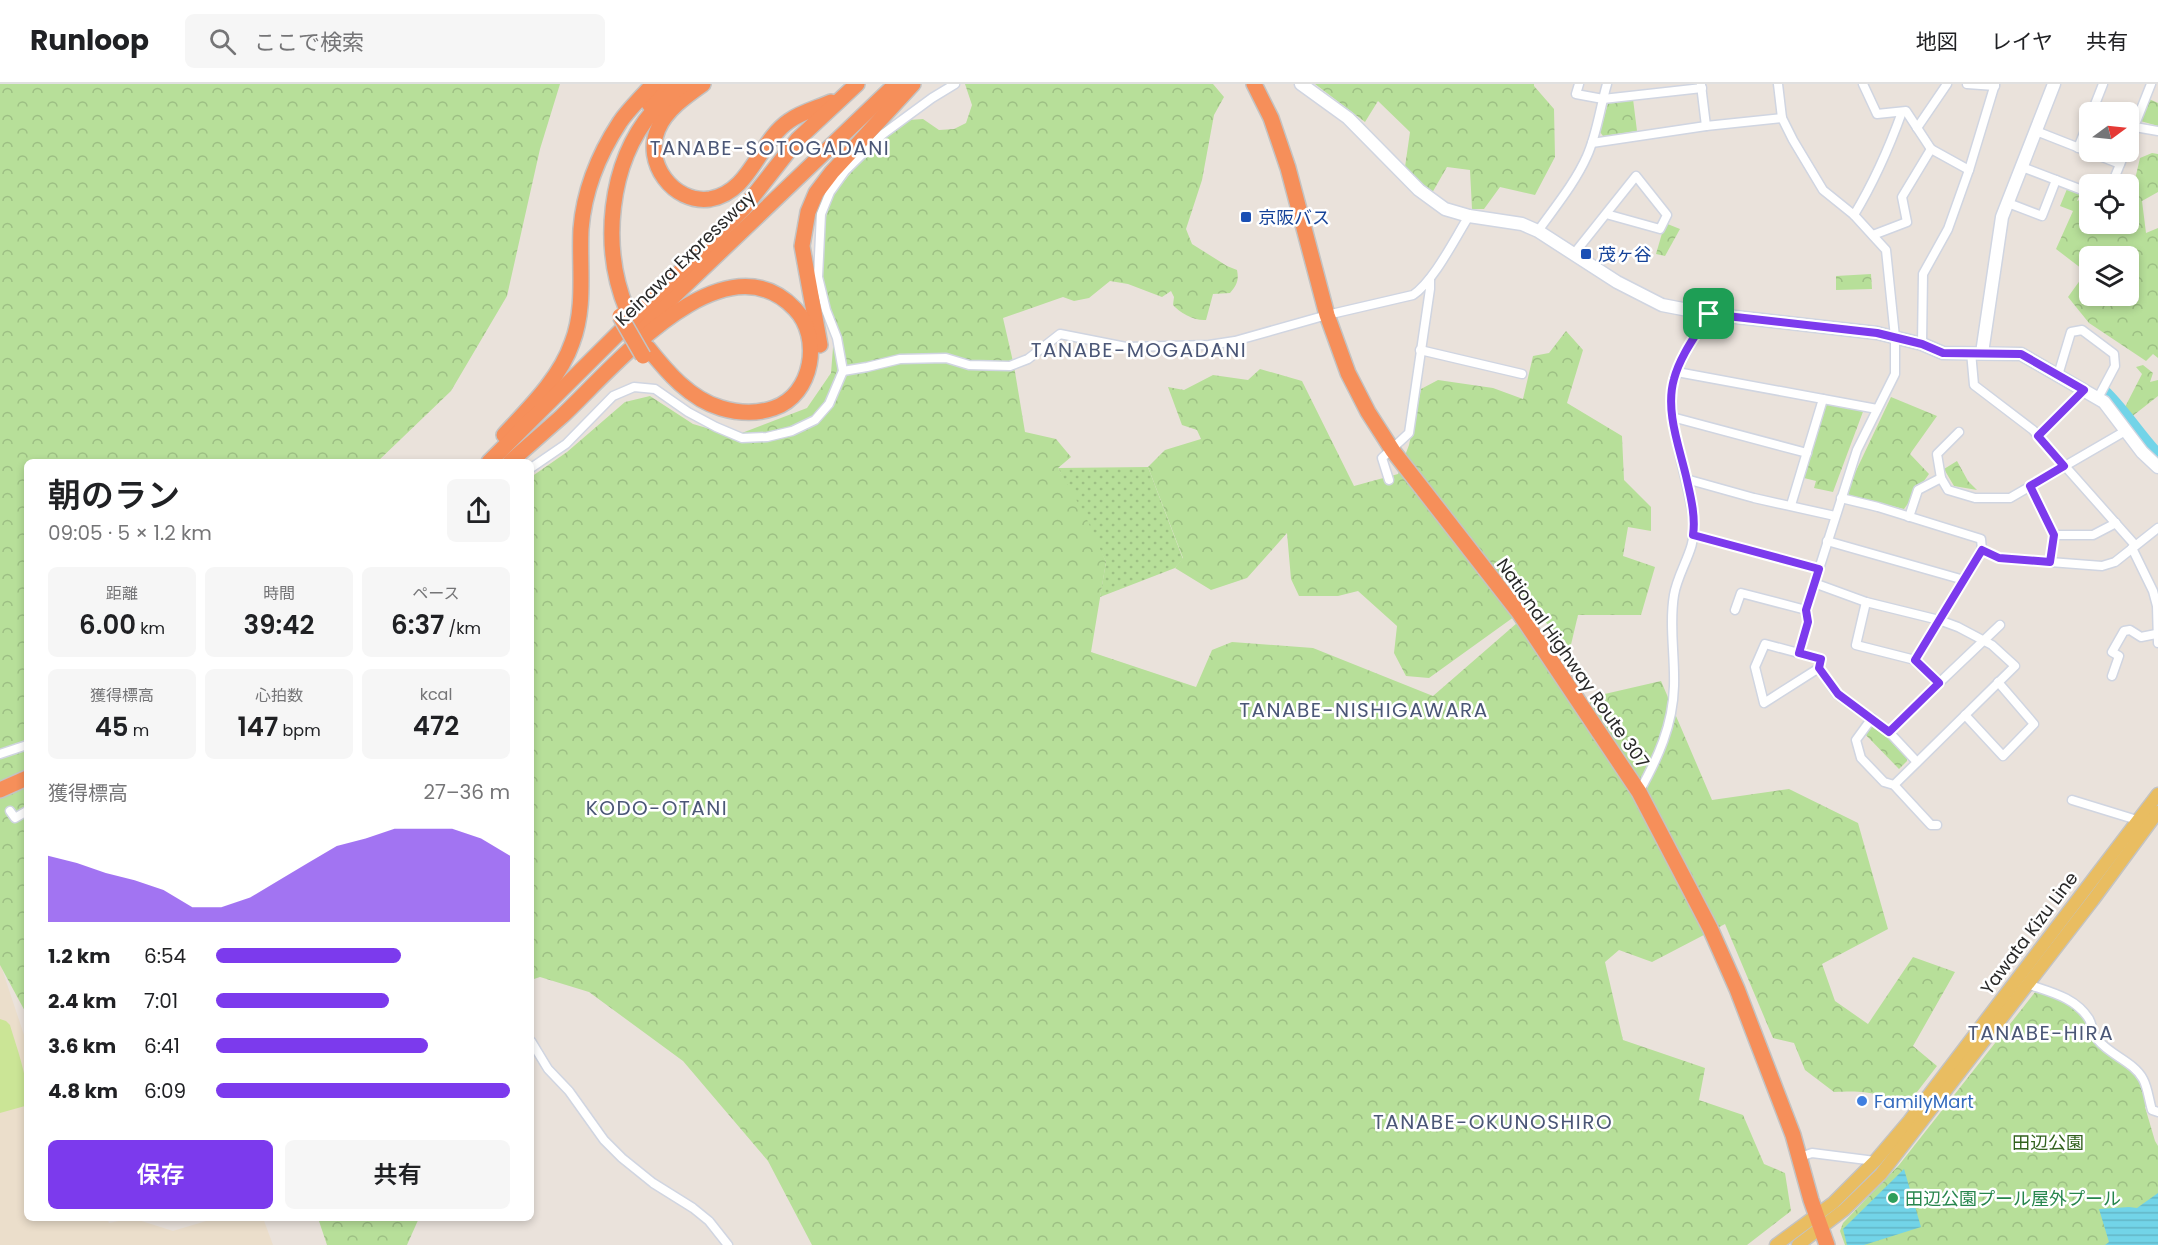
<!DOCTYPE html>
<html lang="ja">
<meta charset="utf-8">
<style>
:root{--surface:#fff;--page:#f6f6f6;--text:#202124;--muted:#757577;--line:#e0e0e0;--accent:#7c3aed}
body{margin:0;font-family:Poppins,"Noto Sans JP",sans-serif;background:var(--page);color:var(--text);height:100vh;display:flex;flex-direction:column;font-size:22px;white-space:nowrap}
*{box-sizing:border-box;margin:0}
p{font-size:20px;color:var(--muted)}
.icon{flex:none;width:33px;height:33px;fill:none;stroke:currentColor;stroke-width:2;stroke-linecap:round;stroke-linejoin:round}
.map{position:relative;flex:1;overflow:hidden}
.details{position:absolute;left:24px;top:375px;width:510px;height:762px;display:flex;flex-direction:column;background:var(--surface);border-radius:9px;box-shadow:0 3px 9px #0003}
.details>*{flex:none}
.needle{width:39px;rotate:75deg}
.buttons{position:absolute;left:2079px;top:18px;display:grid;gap:12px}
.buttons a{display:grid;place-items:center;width:60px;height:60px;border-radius:9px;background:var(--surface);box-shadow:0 3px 9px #0003;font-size:30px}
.pin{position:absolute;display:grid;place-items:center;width:51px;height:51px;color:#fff;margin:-26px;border-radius:12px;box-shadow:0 3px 9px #0006}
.round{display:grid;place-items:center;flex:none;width:63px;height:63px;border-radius:9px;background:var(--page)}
.overview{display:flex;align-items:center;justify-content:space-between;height:102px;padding:0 24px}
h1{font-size:33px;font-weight:600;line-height:45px}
.stats{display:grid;grid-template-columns:repeat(3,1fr);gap:9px;height:102px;padding:6px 24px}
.stats div{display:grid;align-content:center;border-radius:9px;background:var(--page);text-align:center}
.stats b{font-size:26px;font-weight:600}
.stats small{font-size:16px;font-weight:400}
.stats p{font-size:16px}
.chart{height:168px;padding:12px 24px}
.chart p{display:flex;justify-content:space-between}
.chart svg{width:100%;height:108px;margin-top:6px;fill:var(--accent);opacity:.7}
.primary-button{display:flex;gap:12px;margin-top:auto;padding:12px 24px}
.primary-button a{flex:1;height:69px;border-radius:9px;background:var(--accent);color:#fff;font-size:24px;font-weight:600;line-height:69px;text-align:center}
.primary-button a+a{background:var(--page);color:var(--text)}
ul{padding:0 24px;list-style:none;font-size:20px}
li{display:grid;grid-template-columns:96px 72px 1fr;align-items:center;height:45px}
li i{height:15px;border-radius:8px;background:var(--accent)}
header{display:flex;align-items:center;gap:36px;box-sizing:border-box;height:84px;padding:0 30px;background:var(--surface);border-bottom:2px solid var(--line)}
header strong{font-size:28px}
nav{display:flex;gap:33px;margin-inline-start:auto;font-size:21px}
.search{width:420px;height:54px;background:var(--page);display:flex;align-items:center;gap:15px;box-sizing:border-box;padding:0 21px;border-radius:9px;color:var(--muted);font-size:22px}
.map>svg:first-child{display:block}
.education{fill:#ebdecb}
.grass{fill:url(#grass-dots)}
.forest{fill:url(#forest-crowns);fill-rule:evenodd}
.pitch{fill:#cbe596}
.water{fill:url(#water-rules)}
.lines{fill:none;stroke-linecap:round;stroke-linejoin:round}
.river{stroke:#72d4e8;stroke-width:15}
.street-casing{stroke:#d0d5e1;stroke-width:11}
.secondary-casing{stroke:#d0d5e1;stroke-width:15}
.primary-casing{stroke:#c3c3c3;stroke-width:15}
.highway-casing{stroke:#c3c3c3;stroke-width:18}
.street{stroke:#fff;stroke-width:8}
.secondary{stroke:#fff;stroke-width:12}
.primary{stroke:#e9bd61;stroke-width:12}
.highway{stroke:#f68f5a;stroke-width:15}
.highway-bridge-casing{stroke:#c3c3c3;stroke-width:18;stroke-linecap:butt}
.highway-bridge{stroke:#f68f5a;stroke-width:15}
.route-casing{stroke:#fff;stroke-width:12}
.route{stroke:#7c3aed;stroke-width:8}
.transit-dot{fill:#1a4fb4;stroke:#fff;stroke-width:2}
.shop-dot{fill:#3f7fe0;stroke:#fff;stroke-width:2}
.leisure-dot{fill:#2e9e5b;stroke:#fff;stroke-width:2}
.labels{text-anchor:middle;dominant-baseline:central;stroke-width:5;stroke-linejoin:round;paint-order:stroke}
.transit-label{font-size:18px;fill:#164399;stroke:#fff;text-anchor:start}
.street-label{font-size:18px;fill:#292929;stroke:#fff}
.shop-label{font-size:18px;fill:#366cbe;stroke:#fff;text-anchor:start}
.park-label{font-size:18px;fill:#31611d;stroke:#fff}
.leisure-label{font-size:18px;fill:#27864d;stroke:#fff;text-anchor:start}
.neighbourhood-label{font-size:20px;letter-spacing:1.5px;fill:#4b5777;stroke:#fff}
</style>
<header>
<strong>Runloop</strong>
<div class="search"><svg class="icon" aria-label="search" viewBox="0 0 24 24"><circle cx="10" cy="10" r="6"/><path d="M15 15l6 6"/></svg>ここで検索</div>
<nav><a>地図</a><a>レイヤ</a><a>共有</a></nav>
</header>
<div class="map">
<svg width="2158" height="1161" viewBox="0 0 2158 1161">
<defs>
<pattern id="grass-dots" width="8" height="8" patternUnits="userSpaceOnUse" patternTransform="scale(1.5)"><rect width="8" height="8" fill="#b7df99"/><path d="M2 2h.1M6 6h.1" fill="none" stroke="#9dbf84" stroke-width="1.8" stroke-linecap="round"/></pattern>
<pattern id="forest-crowns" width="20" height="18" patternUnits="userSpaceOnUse" patternTransform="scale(1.5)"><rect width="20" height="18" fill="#b7df99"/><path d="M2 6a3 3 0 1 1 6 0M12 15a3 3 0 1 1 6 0" fill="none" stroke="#9dbf84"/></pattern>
<pattern id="water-rules" width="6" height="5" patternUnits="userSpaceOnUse" patternTransform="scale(1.5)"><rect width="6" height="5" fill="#72d4e8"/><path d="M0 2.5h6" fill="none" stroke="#63b6c7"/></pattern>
</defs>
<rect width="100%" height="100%" fill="#eae2db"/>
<!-- education -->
<polygon class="education" points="0,879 27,960 27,1134 107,1134 109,1139 132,1134 173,1147 216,1134 263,1134 273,1161 0,1161"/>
<!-- grass -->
<polygon class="grass" points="1148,383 1183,475 1175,484 1100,513 1106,478 1058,384"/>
<!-- forest -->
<g class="forest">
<polygon points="0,0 560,0 540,65 507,212 451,307 377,378 27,378 27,931 0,881"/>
<path d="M965,0H1213L1224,13L1214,31L1202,96L1186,145L1192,160L1227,182L1237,186C1239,196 1237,201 1230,209L1213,210L1206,236C1194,237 1180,229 1173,221L1174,213L1171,207L1162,213L1128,200L1110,197L1089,214L1074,217L1063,213L1003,234L1014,282L1025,348L1056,355L1071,373L1058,384L1085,431L1106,478L1091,568L1196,603L1212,566L1232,558L1313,564L1433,612L1517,539L1570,618L1661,597L1712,716L1789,705L1858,739L1888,845L1822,880L1835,917L1868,940L1913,873L1955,888L1913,962L1937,982L1907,1021C1877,1009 1867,1006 1834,1008L1805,986L1794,959L1773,954L1725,840L1652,878L1619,866L1605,878L1623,956L1705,984L1699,1016L1743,1031L1764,1080L1785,1089L1791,1127L1747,1161H812L768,1077L683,977L589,908L540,893L531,896V393L567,368L625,318L650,312L693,340L734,352L807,324L831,289L834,251L820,179L822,147L832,112L859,79L882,57L909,36L923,35L939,46L954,45L966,39L972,21Z"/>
<polygon points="1315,0 1534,0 1534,2 1554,25 1555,73 1535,111 1500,103 1484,125 1472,125 1470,86 1447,83 1432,109 1405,83 1410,48 1378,17 1365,38"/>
<polygon points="2147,14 2158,19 2158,42 2137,36"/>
<polygon points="1633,15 1637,47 1603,52 1600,48 1608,19"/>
<path d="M2152,69L2158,70V108L2142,117L2146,149L2158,144V274L2153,270L2146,277L2089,239L2068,213L2086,188L2056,165L2073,127L2060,122L2067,105L2080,110L2077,117L2085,114L2089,116L2090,140H2128L2129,110L2133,104L2140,74ZM2090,172H2128V212H2090Z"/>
<polygon points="1665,139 1680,145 1665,172 1656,170"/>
<polygon points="1871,190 1872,205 1836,206 1836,192"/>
<polygon points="1566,247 1583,266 1567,319 1622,352 1624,396 1651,423 1651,447 1628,443 1623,472 1655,483 1641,531 1578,531 1569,569 1532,520 1429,594 1406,592 1394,569 1397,542 1358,507 1338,512 1299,512 1291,495 1287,449 1247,494 1211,506 1175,484 1183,474 1148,383 1165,366 1201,355 1197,346 1182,341 1168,303 1184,306 1213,291 1248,296 1260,285 1302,297 1354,402 1398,390 1409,361 1421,305 1438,296 1493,304 1523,315 1533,272 1549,269"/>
<polygon points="2143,281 2153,289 2150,298 2158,296 2158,312 2130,334 2124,325 2142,290 2136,283"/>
<polygon points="1891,313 1937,332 1910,370 1929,390 1904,425 1845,410"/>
<polygon points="1823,315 1864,325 1833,408 1814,404 1816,397 1800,393"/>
<polygon points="1957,377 1968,397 1977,406 1954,402 1944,385"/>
<polygon points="1872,634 1907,668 1907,677 1899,685 1862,647"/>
<polygon points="2036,907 2064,916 2075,923 2087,939 2096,959 2140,995 2148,1021 2145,1023 2155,1057 2158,1062 2158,1161 1845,1161 1840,1147 1843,1139 1899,1081"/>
<polygon points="318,1134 419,1134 407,1161 327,1161"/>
</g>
<!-- pitch -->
<path class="pitch" d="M0,935L6,937L10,941C15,959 33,1006 25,1022L0,1029Z"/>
<!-- water -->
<g class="water">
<polygon points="1904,1085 1921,1143 1864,1161 1847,1161 1843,1145"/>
<polygon points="2158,1109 2158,1161 2105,1161 2109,1158 2099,1125 2129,1123 2137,1124"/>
</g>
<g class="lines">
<!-- river -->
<path class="river" d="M2105,310C2125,330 2139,353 2158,373"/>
<!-- street casing -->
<g class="street-casing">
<g id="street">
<polyline points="1579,0 1576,10 1603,15 1702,4"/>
<polyline points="1778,0 1782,34 1793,56 1823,106 1854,131 1886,166 1895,253 1895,290 1857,366 1819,485"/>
<polyline points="1863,0 1877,30 1906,27 1931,65 1969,86"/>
<polyline points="1967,0 1995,2"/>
<polyline points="1701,1 1706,42"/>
<polyline points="2092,28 2103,0"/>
<polyline points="2135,43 2158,47"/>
<polyline points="1917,44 1947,0"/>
<polyline points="2036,47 2120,80"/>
<polyline points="2128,58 2151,0"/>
<polyline points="1592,59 1706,42 1782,34"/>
<polyline points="2078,64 2090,34"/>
<polyline points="2022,83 2090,109"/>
<polyline points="2112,100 2125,68"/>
<polyline points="2008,119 2042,132 2056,96"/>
<path d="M1854,131C1874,98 1889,64 1902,28"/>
<path d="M1538,147C1555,123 1575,99 1587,72C1597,50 1600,24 1607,0"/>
<polyline points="1873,151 1907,138 1902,113 1931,65"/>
<polyline points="1573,171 1636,92 1667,131 1660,145 1606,130"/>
<polyline points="1922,260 1923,190 1948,145 1969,86 1995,0"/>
<polyline points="1420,266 1522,290"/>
<polyline points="1971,268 1974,301 2033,346 2135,461"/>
<path d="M843,287L867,283L900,275L946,274L969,281L1010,282L1028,275L1060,250L1126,263L1209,261L1235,257L1327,231L1413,211C1434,197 1455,154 1469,132"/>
<polyline points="1677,288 1877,325"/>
<polyline points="2058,291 2071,248 2082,246 2114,270 2115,282 2098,314"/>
<polyline points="1672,333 1807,369"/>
<polyline points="2038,352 2084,306"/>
<polyline points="531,384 566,360 613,312 634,303 655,305 688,328 716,343 742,354 767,353 792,347 815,336 829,320 843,287 837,254 826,226 818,193 821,130 830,108 845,87 883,50 932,14 955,0"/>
<polyline points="1941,394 1937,370 1959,348"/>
<polyline points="1686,395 1754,414 1835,432"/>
<polyline points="1389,396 1382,374 1409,349 1430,205 1430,195"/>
<polyline points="2030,402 2054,451 2050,478 2102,482 2115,478 2158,444"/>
<polyline points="1841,414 1878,423 1981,455 1982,466 1915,576"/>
<polyline points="1791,421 1823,315"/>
<polyline points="1909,433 1918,406 1941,394 1948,406 1975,414 2010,414 2127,346"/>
<polyline points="1693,451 1819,485 1806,526 1741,509 1735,526"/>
<polyline points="2054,451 2093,451 2116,439"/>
<polyline points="1827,457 1964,496"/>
<polyline points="2132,464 2153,507 2157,522 2158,559"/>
<polyline points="1982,466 1999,474 2050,478"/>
<polyline points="1814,499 1866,518 1939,536 1958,543 1992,561 2015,582 1894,701"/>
<polyline points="1866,518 1856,561 1915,576 1939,599 1889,648 1917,678"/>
<polyline points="1799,569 1808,538 1806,526"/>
<polyline points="1819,584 1764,619 1755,583 1765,560 1821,575 1819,584 1837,610 1889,648"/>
<polyline points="2112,592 2119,572 2112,568 2124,547 2130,546 2141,553 2156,550"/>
<polyline points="1939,599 2000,541"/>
<polyline points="1965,631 2003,672 2034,640 1998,598"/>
<polyline points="1872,634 1856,656 1861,674 1884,698 1894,701 1931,741 1937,741"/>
<polyline points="0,670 27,661"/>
<path d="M1639,708C1658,674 1673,641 1674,602C1675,571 1669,541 1674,511C1678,487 1696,465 1694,441C1691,400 1662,330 1675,294C1682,271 1696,251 1709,230"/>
<polyline points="2072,716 2137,736"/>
<polyline points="10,727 15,734 27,727"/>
<path d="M2027,900C2050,908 2075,913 2089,935C2093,942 2092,950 2098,956C2110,971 2134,978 2143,995C2148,1004 2149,1017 2152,1026L2158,1028"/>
<polyline points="531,957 548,985 569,1007 604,1056 622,1074 653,1099 693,1124 709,1137 728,1161"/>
<polyline points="1800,1073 1812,1069 1875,1077"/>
</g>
</g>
<!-- secondary casing -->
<g class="secondary-casing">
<g id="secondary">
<polyline points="1301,0 1348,34 1419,106 1445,125 1469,132 1522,140 1538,147 1617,198 1662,221 1709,230 1877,249 1922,260 1943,269 2021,270 2104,318 2142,368 2158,383"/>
<polyline points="1982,269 2002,133 2054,0"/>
</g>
</g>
<!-- primary casing -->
<g class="primary-casing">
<g id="primary">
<polyline points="1776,1161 1833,1119 1875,1077 1909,1037 2158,710"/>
<polyline points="1798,1161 1844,1126 1881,1090 2093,816 2158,728"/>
</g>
</g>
<!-- highway casing -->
<g class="highway-casing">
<g id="highway">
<path d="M703,0C686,12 666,26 658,45C643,78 673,120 710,115C751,108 758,58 789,37C801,28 818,24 831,18"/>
<polyline points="1254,0 1271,34 1288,84 1327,231 1348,289 1368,328 1393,367 1520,530 1639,708 1710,844 1737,905 1793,1051 1811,1116 1827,1161"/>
<polyline points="649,20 667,0"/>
<path d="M627,226C601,164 608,80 653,27C662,17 674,8 684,0"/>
<polyline points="631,253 896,0"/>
<polyline points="820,261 802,162 808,128 816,109 832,88 913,0"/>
<path d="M504,351C529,324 560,294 572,259C586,223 579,183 581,145C584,107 599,70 620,38C629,25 642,13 653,0"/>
<polyline points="489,378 710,158 743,125 798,55 857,0"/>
<path d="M510,378C527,363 544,348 561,333C611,287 722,149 795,225C822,253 813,311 774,324C757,330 738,329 721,324C690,315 667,288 648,264"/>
<polyline points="0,706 27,694"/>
</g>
</g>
<!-- street -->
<use href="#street" class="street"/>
<!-- secondary -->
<use href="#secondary" class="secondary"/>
<!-- primary -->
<use href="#primary" class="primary"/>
<!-- highway -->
<use href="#highway" class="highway"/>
<!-- highway-bridge casing -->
<g class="highway-bridge-casing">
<polyline id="highway-bridge" points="620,232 643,272"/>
</g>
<!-- highway-bridge -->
<use href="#highway-bridge" class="highway-bridge"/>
</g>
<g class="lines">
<!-- route casing -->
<g class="route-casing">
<path id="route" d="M1709,230L1877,249L1922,260L1943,269L2021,270L2084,306L2038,352L2064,382L2030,402L2054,451L2050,478L1999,474L1982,466L1915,576L1939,599L1889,648L1838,610L1819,584L1821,575L1799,569L1808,538L1806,526L1819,485L1693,451C1696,432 1690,410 1686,392C1679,362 1665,326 1674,295C1680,272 1696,251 1709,230Z"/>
</g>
<!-- route -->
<use href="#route" class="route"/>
</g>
<!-- markers -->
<g class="transit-dot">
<rect x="1240" y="127" width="12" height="12" rx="3"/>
<rect x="1580" y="164" width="12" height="12" rx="3"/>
</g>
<circle class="shop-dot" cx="1862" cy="1017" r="6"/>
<circle class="leisure-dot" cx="1893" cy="1114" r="6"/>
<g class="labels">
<!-- transit labels -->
<g class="transit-label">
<text x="1258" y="133">京阪バス</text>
<text x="1598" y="170">茂ヶ谷</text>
</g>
<!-- street labels -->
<g class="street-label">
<text transform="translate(685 174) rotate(-44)">Keinawa Expressway</text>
<text transform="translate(1573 579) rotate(55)">National Highway Route 307</text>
<text transform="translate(2029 849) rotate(-53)">Yawata Kizu Line</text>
</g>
<!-- shop labels -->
<g class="shop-label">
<text x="1874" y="1017">FamilyMart</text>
</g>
<!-- park labels -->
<g class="park-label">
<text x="2048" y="1058">田辺公園</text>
</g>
<!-- leisure labels -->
<g class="leisure-label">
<text x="1905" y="1114">田辺公園プール屋外プール</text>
</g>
<!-- neighbourhood labels -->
<g class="neighbourhood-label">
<text x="770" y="64">TANABE-SOTOGADANI</text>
<text x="1139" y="266">TANABE-MOGADANI</text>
<text x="1364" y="626">TANABE-NISHIGAWARA</text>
<text x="657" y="724">KODO-OTANI</text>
<text x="2041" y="949">TANABE-HIRA</text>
<text x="1493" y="1038">TANABE-OKUNOSHIRO</text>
</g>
</g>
</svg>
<div class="buttons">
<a><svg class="needle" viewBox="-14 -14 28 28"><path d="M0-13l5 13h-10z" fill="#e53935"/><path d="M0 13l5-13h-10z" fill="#757577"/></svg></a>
<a><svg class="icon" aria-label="locate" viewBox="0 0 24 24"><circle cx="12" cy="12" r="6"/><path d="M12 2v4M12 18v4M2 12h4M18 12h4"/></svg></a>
<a><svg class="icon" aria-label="layers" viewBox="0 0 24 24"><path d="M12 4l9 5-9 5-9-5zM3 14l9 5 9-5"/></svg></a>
</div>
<div class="pin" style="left:1709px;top:230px;background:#1e9e55"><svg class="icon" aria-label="arrive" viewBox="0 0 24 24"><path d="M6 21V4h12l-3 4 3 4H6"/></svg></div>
<section class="details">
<div class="overview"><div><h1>朝のラン</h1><p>09:05 · 5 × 1.2 km</p></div><a class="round"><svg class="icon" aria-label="share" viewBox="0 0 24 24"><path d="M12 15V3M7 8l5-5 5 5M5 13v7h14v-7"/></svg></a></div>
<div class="stats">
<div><p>距離</p><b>6.00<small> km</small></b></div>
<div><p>時間</p><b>39:42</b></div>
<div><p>ペース</p><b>6:37<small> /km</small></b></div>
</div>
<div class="stats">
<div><p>獲得標高</p><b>45<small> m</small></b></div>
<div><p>心拍数</p><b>147<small> bpm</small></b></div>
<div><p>kcal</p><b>472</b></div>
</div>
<div class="chart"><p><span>獲得標高</span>27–36 m</p>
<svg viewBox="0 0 160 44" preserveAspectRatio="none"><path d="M0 44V17L10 20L20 24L30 27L40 31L50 38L60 38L70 34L80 27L90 20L100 13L110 10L120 6L130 6L140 6L150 10L160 17V44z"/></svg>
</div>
<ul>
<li><b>1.2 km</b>6:54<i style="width:63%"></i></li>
<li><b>2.4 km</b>7:01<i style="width:59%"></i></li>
<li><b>3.6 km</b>6:41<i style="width:72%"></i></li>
<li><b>4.8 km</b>6:09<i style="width:100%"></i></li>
</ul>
<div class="primary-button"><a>保存</a><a>共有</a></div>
</section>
</div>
